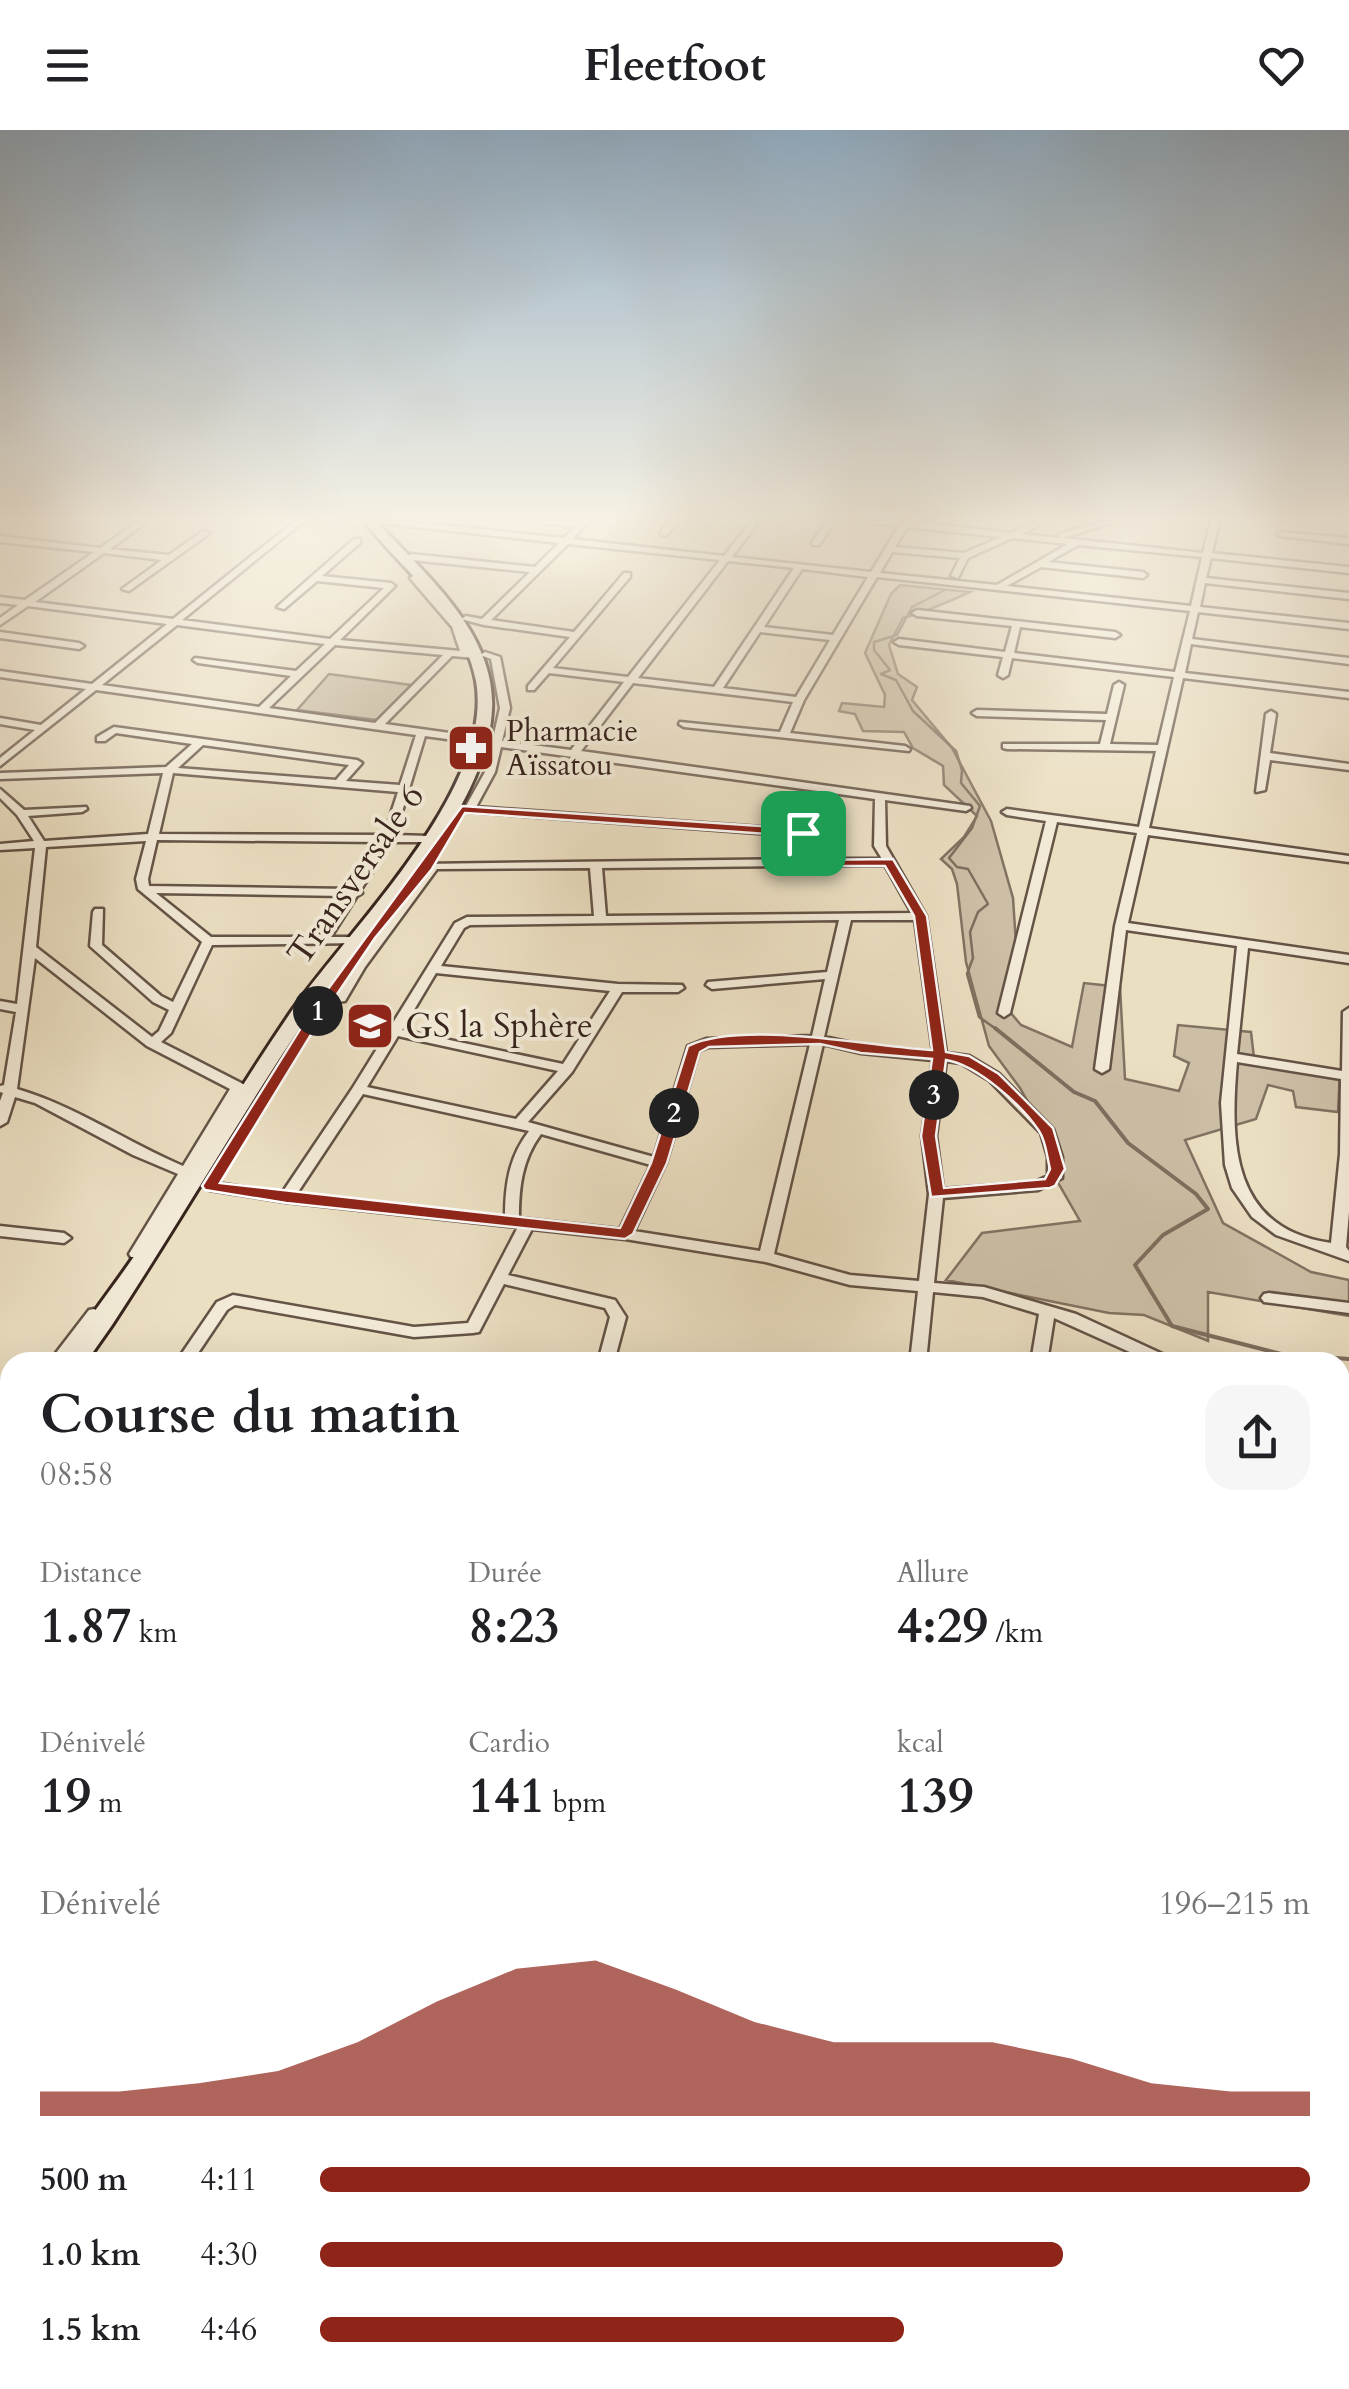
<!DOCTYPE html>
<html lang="fr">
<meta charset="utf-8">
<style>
:root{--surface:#fff;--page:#f6f6f6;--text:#202124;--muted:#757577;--accent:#8f2418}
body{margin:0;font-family:Cardo,serif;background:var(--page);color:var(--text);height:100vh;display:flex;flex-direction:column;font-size:38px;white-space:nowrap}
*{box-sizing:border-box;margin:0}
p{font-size:32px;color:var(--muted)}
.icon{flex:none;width:55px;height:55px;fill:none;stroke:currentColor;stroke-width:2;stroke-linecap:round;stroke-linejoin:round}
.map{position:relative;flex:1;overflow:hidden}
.side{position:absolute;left:0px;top:1222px;width:1350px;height:1038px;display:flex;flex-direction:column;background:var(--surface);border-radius:30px 30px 0 0;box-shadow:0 10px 40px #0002}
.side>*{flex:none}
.pin{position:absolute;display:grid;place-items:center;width:85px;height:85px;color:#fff;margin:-42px;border-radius:20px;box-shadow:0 5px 15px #0006}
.km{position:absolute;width:50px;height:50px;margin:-25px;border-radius:50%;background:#222;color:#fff;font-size:28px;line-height:50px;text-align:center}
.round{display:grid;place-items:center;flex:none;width:105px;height:105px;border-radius:30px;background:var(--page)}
.summary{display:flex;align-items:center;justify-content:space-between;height:170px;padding:0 40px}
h1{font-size:55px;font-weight:700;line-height:75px}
.stats{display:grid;grid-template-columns:repeat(3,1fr);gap:15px;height:170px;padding:10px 40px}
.stats div{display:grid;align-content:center}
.stats b{font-size:50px;font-weight:700}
.stats small{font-size:28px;font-weight:400}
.stats p{font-size:28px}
.chart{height:280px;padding:20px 40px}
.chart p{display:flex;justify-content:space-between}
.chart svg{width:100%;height:180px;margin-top:10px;fill:var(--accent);opacity:.7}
ul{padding:0 40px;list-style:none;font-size:32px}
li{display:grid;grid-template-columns:160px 120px 1fr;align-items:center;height:75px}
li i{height:25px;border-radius:12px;background:var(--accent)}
header{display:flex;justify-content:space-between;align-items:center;height:130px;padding:0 40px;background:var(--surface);font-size:45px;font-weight:700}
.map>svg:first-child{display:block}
.green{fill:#ccbfa6;stroke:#827262;stroke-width:2.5}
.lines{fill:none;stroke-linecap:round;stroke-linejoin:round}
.stream-far3{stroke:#7e6e5e;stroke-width:2.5}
.stream-far2{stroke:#7e6e5e;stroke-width:4}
.stream-far1{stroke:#7e6e5e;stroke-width:5}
.stream{stroke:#7e6e5e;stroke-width:6}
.street-casing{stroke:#645346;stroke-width:5}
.secondary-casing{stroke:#37241d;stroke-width:6}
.street{fill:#f2ead7;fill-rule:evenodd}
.secondary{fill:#f2ead7;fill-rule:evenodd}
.route{fill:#8f2418;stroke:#fff;stroke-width:2.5;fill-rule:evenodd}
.labels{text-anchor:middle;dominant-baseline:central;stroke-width:8;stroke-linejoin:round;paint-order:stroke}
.far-poi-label{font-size:30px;fill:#37241d;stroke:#f2ead7;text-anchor:start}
.street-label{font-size:35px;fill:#37241d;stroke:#f2ead7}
.poi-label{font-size:35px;fill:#37241d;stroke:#f2ead7;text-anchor:start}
</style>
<header><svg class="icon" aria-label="menu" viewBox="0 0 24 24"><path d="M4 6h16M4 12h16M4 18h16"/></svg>Fleetfoot<svg class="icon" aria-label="heart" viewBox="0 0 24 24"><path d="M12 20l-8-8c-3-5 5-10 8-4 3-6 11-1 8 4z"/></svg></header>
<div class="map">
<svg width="1349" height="2259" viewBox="0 0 1349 2259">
<rect width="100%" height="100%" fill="#ebdfc2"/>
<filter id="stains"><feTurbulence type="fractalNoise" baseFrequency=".002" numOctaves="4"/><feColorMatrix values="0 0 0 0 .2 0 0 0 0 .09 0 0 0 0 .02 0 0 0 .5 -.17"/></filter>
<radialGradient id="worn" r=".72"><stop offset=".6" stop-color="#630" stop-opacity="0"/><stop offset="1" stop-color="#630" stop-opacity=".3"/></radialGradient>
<!-- green -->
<g class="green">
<path d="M900,455L970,462C947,472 929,481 903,488L889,515L898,544L917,557L912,570L952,618L991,691L1013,768L1016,814L1010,882L1021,895L1072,917L1084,853L1120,857L1125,949L1179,961L1189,933L1174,926L1178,895L1251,902L1254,928L1340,941L1338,982L1296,977L1293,961L1268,955L1256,989L1185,1010L1223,1093L1311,1142L1349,1150V1186L1208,1162V1211L1144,1185L1109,1183L946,1150L982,1103L1080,1091L1056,1049L1046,1004L1020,958L989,916L966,832L957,754L952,739L941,729L964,707L977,686L944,655L943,636L913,618L904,602L863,601L855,584L839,581L842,573L884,577L885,565L865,523L891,464Z"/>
<polygon points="329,544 411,555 377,590 297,580"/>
</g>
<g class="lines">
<!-- stream-far3 -->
<polyline class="stream-far3" points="945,460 912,477 897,505 874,512 874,520 890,540 881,544 896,550 913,581 956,621 962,640 961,653 980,676 972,698 949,728 957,737 968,739 988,774 978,782 970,802 973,828 967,844 979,887 999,901"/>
<!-- stream-far2 -->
<polyline class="stream-far2" points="995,898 1074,962 1095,971 1128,1013 1196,1064 1208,1079 1163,1105 1135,1135 1172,1196 1281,1224 1349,1229"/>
<!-- stream-far1 -->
<polyline class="stream-far1" points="1340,1522 1349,1522"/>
<!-- stream -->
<polyline class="stream" points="238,2259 245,2250"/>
<!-- street casing -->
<g class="street-casing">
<g id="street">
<path d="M139,391H148L110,419L169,425L203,401L210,403L129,461L122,459L162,430L104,423L35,472L173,489L295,391H304L182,490L330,509L384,458L317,451L284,479L277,477L354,409H360V413L322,446L391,453L395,456L340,510L460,521L452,497L410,448L417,443L420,444L419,448L461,496L470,522L480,525L475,528L452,526L385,594L493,609L500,578L491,529L480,525L485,522L500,527L510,578L502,611L571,620L624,552L549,543L534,560H528V556L570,507L484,495L461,489L466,486L482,489L530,442L411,430L407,427L411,424L535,437L559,413L380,393L376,391H401L564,408L575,397L543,393L539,391H590L572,409L724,426L751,391H759L732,427L871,442L899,396L872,393L868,391H910L1010,403L1037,391H1047L1021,404L1059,408V404L1105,391H1117L1063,408L1203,423L1211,391H1219L1212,423L1349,437V443L1211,428L1206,448L1349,463V469L1205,453L1200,477L1349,493V499L1198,482L1192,509L1349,528V534L1191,514L1185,543L1349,562V568L1183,548L1149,698L1349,726V732L1148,705L1128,793L1349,825V833L1248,818L1237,924L1342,941L1343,882L1349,878V1082L1346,1117L1349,1121V1131L1276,1105L1252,1087L1232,1058L1225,1035L1221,973L1237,816L1126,800L1109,939L1102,943L1095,939L1115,796L1137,703L1057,692L1010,883L1004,887L998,883L1046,691L1007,685L1002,682L1007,679L1139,697L1156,621L1007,619L1003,618V614H1100L1106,590L977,586L972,583L977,580L1107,584L1114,555L1119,552L1124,555L1110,614L1158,615L1174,547L1012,528L1008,545L1003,548L998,545L1003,527L899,515L894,512L899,509L1005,522L1012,496L917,486L912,483L917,480L1115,502L1120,505L1115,508L1020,497L1014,523L1175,542L1190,481L877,447L804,570L790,603L905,616L910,619L909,621L684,597L679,594L680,592L780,602L793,572L633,553L581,621L970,676L971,678L966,681L885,670L886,716L926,786L946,923L969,926L999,944L1053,999L1062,1027V1048L1038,1060L943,1068L934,1153L984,1157L1076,1184L1171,1228L1173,1232H1152L1054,1188L1047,1232H1031L1039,1184L983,1167L933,1162L926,1232H910L918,1161L850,1155L766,1132L625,1109L532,1099L508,1145L615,1170L626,1187L614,1232H598L610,1187L605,1178L504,1154L479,1202L473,1203L414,1207L235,1175L227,1180L192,1232H176L217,1172L233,1165L414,1197L468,1193L518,1097L286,1072L210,1060L203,1056L210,1052L282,1063L352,959L455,793L467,787L594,786L590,738L437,739L365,837L345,871L322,874V868L336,865L355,833L426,739L421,736L423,734L799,729L798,706L458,681V677L466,676L485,642L491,615L425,606L395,705L429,706L435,709L429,712H392L360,761L362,763L357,766L331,807H358V813L212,815L171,903L161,912L243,954L252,962L245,966L240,965L194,1041L199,1045L197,1048L189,1049L141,1127H131L129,1124L178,1044L133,1025L35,973L15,967L7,992L0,996V971L3,963L0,962V956L4,955L16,882L0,879V871L17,874L35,718L0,720V714L34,711L17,685L0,668V659L24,680L86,677L87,679L82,682L28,686L44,711L148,704L163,643L0,649V643L166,637L192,614L116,603L105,611H97V607L114,597L357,630L362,633L346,651L400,655L416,605L96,560L0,636V628L35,600L0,594V588L41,595L86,559L0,547V541L92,554L167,494L28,476L0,495V488L18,475L0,473V467L25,470L94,422L0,412V406L100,418ZM907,397L1001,407L964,423L895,417ZM1012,408L1068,414L997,455L880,443L892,422L960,428L951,446L958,448L968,428ZM568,414L720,430L628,547L553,538L630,447V443H624L574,502L491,490ZM1078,415L1202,427L1191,476L1007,456L1041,437L1143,448L1147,445L1143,442L1048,432ZM728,431L794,438L714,557L638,548ZM802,439L868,447L833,505L764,497ZM177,495L325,514L296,541L195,528L193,530L198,533L291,546L259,577L102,555ZM760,502L830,510L796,567L723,558ZM335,515L443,525L375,593L269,578ZM203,615L349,635L336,650L178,638ZM501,617L875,669L874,716L882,729H810L809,703L803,700L476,677L495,642ZM173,643L398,662L384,705L159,704ZM157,710L381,712L350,759L149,756L148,749ZM146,711L136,749L138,759L202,812L173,872L161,866L102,815L103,779H95L93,782L90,816L153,872L169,880L159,901L152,907L36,817L46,717ZM885,735L912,783L606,786L602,738ZM156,763L345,766L319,807H211ZM839,790L827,842L708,852L706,855L712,859L825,849L812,906L706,909L688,916L654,1027L528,992L572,942L622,862H678L684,858L682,855L618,854L441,836L464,798L470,795ZM851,790H915L933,922L861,915L824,907ZM35,828L147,916L230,959L183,1036C127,1012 75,976 17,959ZM436,843L610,861L563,934L402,900ZM398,906L558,941L516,989L367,957ZM810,914L760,1121L634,1101L666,1033L699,921L708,917ZM823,914L861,923L933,930L922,1006L929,1064L919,1151L850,1145L774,1124ZM946,931L961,933L989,950L1041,1003L1048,1027V1046L1035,1052L943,1059L936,1006ZM1237,932L1341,949L1340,1024L1331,1113C1231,1099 1230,1013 1237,932ZM363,964L529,1001C509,1027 505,1055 505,1087L296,1065ZM541,1004L651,1035L620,1099L519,1088C519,1057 522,1030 541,1004Z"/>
<polygon points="670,391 678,391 667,405 661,405 660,403"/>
<polygon points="827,391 835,391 819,415 813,415 812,413"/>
<polygon points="1282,402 1349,408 1349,414 1279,406 1278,404"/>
<polygon points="0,502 79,513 84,516 79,519 0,508"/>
<polygon points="1271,581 1276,584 1270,623 1349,634 1349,640 1270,630 1265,660 1256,662 1266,584"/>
<polygon points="0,1096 64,1103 71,1108 64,1113 0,1106"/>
<polygon points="1269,1163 1349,1173 1349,1183 1264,1172 1261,1168 1264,1164"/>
<polygon points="94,1179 102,1184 65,1232 49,1232 89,1180"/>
<polygon points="10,1299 10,1320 6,1327 0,1329 0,1308 4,1301"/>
<polygon points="1340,1308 1349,1311 1349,1324 1340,1321"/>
<polygon points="1340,1403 1349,1407 1349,1421 1340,1417"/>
<polygon points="10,1538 10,1564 7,1569 0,1572 0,1547 3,1541"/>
<polygon points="0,1637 10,1643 10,1666 0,1660"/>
<polygon points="10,1682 10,1704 0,1710 0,1688"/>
<polygon points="1349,1706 1349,1731 1340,1736 1340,1711"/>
<polygon points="10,1748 10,1766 0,1769 0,1751"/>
<polygon points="0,1773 10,1779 10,1806 0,1799"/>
<polygon points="10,1892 10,1917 0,1922 0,1897"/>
<polygon points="10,2250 38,2250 34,2259 6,2259"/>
<polygon points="417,2250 448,2250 452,2259 421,2259"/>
<polygon points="647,2250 675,2250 679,2259 651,2259"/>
<polygon points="749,2250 781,2250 777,2259 745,2259"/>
<polygon points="1234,2250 1261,2250 1265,2259 1238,2259"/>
</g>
</g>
<!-- secondary casing -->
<g class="secondary-casing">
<g id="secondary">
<path d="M364,391H376C423,443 496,502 492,579C488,683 364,804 307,887C239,988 179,1093 112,1195L86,1232H62C83,1193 114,1157 139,1119C190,1040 238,960 291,882C349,799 495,659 476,551C464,485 403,441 364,391Z"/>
<polygon points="10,1327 10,1358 0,1362 0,1331"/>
<polygon points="10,1362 10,1395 0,1399 0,1367"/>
</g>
</g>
<!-- street -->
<use href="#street" class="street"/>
<!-- secondary -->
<use href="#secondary" class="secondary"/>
</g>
<!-- sky -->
<linearGradient id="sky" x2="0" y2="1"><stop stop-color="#91acc2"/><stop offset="0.55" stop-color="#f6f1e4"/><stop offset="1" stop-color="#f6f1e4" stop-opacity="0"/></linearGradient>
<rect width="1349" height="707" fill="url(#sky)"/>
<!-- route -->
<path class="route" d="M462,676L803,699L809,703L810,730L893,729L927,786L946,922L969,926L999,944L1053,998L1065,1039L1055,1056L1050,1058L931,1067L921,1006L932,929L861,923L820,914L709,917L700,922L667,1033L633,1104L625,1109L286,1073L205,1060L202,1056L309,885ZM465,683L797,706L800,736H885L914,786L932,920C870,916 742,890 688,916L651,1033L620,1098L220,1053L323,885L375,808L432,739ZM946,930C977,935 1022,975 1039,1001C1046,1011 1047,1028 1050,1039L1045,1049L944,1058L936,1006Z"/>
<!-- icons -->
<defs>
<g id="pharmacy-square" transform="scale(2.5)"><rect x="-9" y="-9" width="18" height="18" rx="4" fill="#8f2418" stroke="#f2ead7"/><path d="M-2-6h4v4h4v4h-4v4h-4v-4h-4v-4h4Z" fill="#fff"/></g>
<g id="school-square" transform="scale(2.5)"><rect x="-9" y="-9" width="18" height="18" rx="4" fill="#8f2418" stroke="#f2ead7"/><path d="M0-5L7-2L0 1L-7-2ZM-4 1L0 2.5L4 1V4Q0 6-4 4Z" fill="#fff"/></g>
</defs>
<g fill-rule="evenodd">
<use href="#pharmacy-square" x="471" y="618"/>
<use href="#school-square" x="370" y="896"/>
</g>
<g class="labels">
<!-- far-poi labels -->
<g class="far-poi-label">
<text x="506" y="601">Pharmacie<tspan x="506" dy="34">Aïssatou</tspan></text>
</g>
<!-- street labels -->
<g class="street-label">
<text transform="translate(356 745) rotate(-55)">Transversale 6</text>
</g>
<!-- poi labels -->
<g class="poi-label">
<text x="405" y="896">GS la Sphère</text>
</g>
</g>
<rect width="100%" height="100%" filter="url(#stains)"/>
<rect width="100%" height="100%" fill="url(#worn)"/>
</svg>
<div class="pin" style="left:803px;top:703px;background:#1e9e55"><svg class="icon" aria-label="arrive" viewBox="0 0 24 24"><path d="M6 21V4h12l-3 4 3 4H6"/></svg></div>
<b class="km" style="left:318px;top:881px">1</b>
<b class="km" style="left:674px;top:983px">2</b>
<b class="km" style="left:934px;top:965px">3</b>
<section class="side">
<div class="summary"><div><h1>Course du matin</h1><p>08:58</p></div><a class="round"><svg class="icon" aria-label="share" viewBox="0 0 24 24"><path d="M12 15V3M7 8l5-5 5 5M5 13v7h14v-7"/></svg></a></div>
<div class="stats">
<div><p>Distance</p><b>1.87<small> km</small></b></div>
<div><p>Durée</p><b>8:23</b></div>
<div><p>Allure</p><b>4:29<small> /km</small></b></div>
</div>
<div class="stats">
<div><p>Dénivelé</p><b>19<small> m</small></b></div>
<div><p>Cardio</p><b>141<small> bpm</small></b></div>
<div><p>kcal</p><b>139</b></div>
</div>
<div class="chart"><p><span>Dénivelé</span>196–215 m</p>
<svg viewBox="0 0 160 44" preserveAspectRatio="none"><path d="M0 44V38L10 38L20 36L30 33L40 26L50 16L60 8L70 6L80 13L90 21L100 26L110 26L120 26L130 30L140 36L150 38L160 38V44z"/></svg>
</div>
<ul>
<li><b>500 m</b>4:11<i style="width:100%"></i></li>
<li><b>1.0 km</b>4:30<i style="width:75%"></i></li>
<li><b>1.5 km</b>4:46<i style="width:59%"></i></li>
</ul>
</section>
</div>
